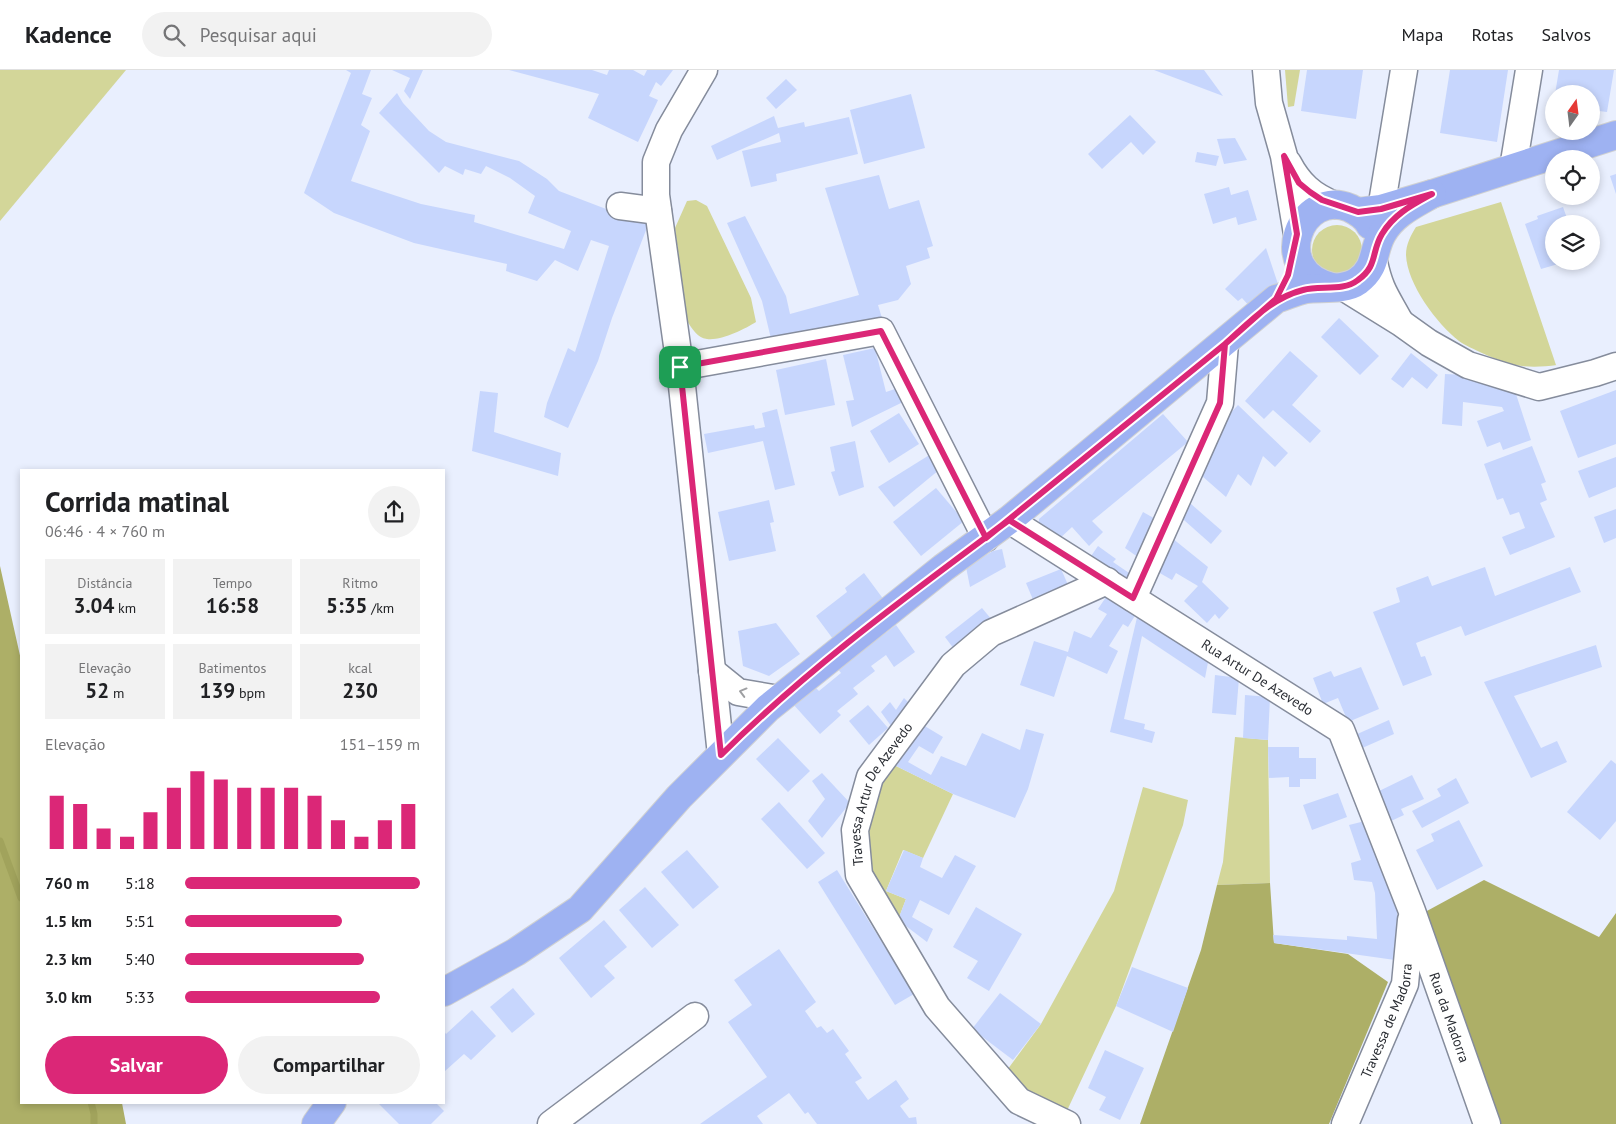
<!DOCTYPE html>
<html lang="pt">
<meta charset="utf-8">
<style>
:root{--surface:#fff;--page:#f2f2f2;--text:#202124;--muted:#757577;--line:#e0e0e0;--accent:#db2777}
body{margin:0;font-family:"PT Sans",sans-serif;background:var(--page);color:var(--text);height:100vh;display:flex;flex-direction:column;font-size:19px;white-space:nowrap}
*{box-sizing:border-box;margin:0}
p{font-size:16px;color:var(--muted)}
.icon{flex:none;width:28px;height:28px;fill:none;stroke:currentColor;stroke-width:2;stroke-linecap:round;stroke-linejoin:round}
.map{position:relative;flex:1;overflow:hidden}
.panel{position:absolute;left:20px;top:399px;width:425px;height:635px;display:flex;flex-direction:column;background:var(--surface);border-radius:0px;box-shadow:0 2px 8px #0003}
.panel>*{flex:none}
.needle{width:32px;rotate:14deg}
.controls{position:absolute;left:1545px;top:15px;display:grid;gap:10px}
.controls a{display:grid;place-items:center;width:55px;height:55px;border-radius:50%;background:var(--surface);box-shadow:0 2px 8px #0003;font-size:25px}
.pin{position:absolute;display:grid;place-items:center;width:42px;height:42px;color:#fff;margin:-21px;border-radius:10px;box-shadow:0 2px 8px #0006}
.round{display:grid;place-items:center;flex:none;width:52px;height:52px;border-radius:26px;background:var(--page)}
.head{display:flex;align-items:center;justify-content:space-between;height:85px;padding:0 25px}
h1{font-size:28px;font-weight:800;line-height:38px}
.stats{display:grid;grid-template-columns:repeat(3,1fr);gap:8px;height:85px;padding:5px 25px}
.stats div{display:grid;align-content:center;border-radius:0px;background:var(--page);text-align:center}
.stats b{font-size:21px;font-weight:800}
.stats small{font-size:14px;font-weight:400}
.stats p{font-size:14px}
.chart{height:140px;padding:10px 25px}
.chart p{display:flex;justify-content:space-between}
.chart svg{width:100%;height:90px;margin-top:5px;stroke:var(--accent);stroke-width:6}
.cta{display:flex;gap:10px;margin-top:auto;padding:10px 25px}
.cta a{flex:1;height:58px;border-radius:30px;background:var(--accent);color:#fff;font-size:20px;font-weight:800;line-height:58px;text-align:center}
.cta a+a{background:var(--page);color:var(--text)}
ul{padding:0 25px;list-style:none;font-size:16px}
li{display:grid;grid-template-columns:80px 60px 1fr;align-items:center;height:38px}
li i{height:12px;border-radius:6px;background:var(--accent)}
header{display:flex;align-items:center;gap:30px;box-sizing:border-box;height:70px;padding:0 25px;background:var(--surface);border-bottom:1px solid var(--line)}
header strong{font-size:24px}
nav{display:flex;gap:28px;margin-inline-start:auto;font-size:18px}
.search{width:350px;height:45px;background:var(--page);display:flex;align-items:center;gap:12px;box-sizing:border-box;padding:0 18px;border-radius:28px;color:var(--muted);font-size:19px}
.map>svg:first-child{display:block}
.green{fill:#d3d699}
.forest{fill:#adaf67}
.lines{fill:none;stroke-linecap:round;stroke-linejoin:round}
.stream{stroke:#a1a35c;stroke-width:7}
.building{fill:#c7d6fd}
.minor-casing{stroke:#858c9c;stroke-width:29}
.major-casing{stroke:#d0d1d2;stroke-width:30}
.minor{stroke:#fff;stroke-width:26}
.major{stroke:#9eb2f2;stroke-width:28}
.oneway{stroke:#9fa0a3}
.route-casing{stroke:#fff;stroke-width:10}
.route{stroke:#db2777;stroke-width:6}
.labels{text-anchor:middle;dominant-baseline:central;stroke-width:4;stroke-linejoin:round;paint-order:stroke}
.street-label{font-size:14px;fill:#2a2d33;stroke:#fff}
</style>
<header>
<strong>Kadence</strong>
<div class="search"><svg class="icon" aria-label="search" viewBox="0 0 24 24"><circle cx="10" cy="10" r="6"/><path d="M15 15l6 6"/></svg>Pesquisar aqui</div>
<nav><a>Mapa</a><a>Rotas</a><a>Salvos</a></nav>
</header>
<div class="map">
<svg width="1616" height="1054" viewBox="0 0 1616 1054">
<rect width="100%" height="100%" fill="#e9effe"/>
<!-- green -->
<g class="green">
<polygon points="0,0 126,0 0,151"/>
<polygon points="1285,0 1300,0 1294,36 1288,37"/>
<path d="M696,130L707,136L751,228L756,252C745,259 721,271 707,269C697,268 692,258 687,251L675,158L687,131Z"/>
<path d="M1501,132L1556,295H1557C1542,297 1526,298 1511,294C1499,291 1469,278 1459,271C1437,254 1407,214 1406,185C1406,174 1411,165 1416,157Z"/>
<circle cx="1337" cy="180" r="25"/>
<polygon points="1235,667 1268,670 1270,813 1217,815 1223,792"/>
<polygon points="894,695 953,724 923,788 903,780 886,821 906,829 898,850 864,801 865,746 878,719"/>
<polygon points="1143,717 1188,730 1183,755 1116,936 1064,1047 1025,1021 1005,1003 1041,954 1114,821"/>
</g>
<!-- forest -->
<g class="forest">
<polygon points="0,496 21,590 21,1032 122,1033 126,1054 0,1054"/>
<polygon points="1484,810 1599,867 1616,843 1616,1054 1494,1054 1425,842"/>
<polygon points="1270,813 1274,873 1348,884 1388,912 1329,1054 1140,1054 1201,880 1217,815"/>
</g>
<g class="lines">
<!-- stream -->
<g class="stream">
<polyline points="0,771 21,828"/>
<polyline points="91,1032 94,1044 94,1054"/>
</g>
</g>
<!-- building -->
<g class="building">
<polygon points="346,0 371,0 362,24 372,28 361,55 370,61 351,111 421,134 475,145 474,152 564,179 571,161 528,143 535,126 510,108 486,96 481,104 465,99 463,105 445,96 439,103 379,43 397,23 403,33 429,61 446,72 519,91 547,109 559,121 648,155 612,248 598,291 568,358 544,347 547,333 568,278 575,282 609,176 591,170 578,201 555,190 537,211 506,201 507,194 414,173 334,143 304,123 351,3"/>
<polygon points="392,0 423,0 410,29 404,21 410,8"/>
<polygon points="509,0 592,0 607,5 609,0 633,0 644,6 647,0 673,0 661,16 656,12 649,26 658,30 638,72 588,48 599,24"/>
<polygon points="1154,0 1204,0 1223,26"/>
<polygon points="1307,0 1363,0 1356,49 1301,41"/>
<polygon points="1450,0 1508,0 1497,72 1440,63"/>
<polygon points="1559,0 1614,0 1607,42 1591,40 1591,24 1555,24"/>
<polygon points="786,9 797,20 776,39 766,28"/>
<polygon points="911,24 925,78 864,94 850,40"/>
<polygon points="1130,45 1156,72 1143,85 1131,72 1102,99 1088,84"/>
<polygon points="774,46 778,58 804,52 805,57 849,47 858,84 776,104 777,111 751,117 742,81 781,72 779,63 717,90 711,76"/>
<polygon points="1235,68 1247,90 1224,94 1217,69"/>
<polygon points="1197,82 1219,86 1216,96 1195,92"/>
<polygon points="1616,104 1616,124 1610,106"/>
<polygon points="879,105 889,139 919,130 933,176 927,178 930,188 906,196 911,214 898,230 878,235 882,248 772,273 762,231 727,153 745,146 786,226 790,244 859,225 825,118"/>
<polygon points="1229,117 1231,125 1248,120 1257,150 1238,155 1236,147 1213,154 1204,124"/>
<polygon points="1563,137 1569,154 1554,154 1554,191 1565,192 1541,199 1525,154 1538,149 1537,146"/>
<polygon points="1266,178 1278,214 1251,238 1242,228 1238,231 1225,219"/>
<polygon points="1339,248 1379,286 1360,305 1321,267"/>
<polygon points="875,278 886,322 898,318 903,332 852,357 846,331 854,330 843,285"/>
<polygon points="1290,281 1318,306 1292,335 1321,361 1310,373 1273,340 1264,349 1245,331"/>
<polygon points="1411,283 1438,305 1427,319 1412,307 1403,318 1391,309"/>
<polygon points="826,289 835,335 785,345 776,300"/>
<polygon points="1445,304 1465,305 1515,321 1531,370 1503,380 1500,372 1487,377 1477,351 1504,341 1502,337 1463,332 1462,356 1442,354"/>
<polygon points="1616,320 1616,374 1578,388 1560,341"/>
<polygon points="480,321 498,323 494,362 561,383 558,406 472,381"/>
<polygon points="1238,335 1288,383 1275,397 1263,386 1251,416 1238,404 1226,427 1202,406 1224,350"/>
<polygon points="777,339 795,415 775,420 763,371 708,383 704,364 754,355 755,359 765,357 762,343"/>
<polygon points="899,343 919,374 889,393 870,361"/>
<polygon points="1163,344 1188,372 1092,451 1103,462 1089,476 1072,457 1058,470 1039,460 1039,449"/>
<polygon points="855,371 864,417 839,426 831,402 835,401 830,377"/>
<polygon points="1532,376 1546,412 1541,414 1547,430 1540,433 1555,467 1510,485 1502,467 1525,458 1519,442 1510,445 1503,428 1497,430 1484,394"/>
<polygon points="931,384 939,400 894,437 878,417"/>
<polygon points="1616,387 1616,417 1589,428 1578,401"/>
<polygon points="936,418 964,451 921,486 893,452"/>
<polygon points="1183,427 1222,461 1211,474 1176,443"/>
<polygon points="769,430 774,452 770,453 776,481 729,491 718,442"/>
<polygon points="1616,439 1616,468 1604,473 1594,447"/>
<polygon points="1143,442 1159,451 1142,490 1125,478"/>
<polygon points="1167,464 1208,497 1202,512 1229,538 1219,549 1215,544 1207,553 1184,531 1198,516 1176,503 1172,510 1151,498"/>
<polygon points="1098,476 1116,489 1113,492 1132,505 1124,511 1089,489"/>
<polygon points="1002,479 1006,497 970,517 966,497 993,481"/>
<polygon points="1485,497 1495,526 1570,497 1581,522 1465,566 1461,556 1416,573 1421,587 1425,586 1432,605 1403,616 1373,542 1400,532 1396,518 1428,506 1432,516"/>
<polygon points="1061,499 1069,517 1034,532 1026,513"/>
<polygon points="864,503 884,530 833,569 816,546 847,522 845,518"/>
<polygon points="1110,521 1139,539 1128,557 1123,554 1109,576 1118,581 1107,604 1067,586 1054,627 1020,615 1034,571 1068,582 1074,561 1091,568 1107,544 1098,539"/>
<polygon points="982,538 992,550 954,579 945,567"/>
<polygon points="1139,539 1209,587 1205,608 1142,566 1124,649 1145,654 1144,659 1155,662 1152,673 1110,662"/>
<polygon points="776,553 800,584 769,606 743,596 738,561"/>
<polygon points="896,555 915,582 894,597 886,585 871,596 875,601 853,618 858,624 837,641 841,645 820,664 793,634 814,616 819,621 841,603 838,599"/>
<polygon points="1596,575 1602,597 1514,626 1541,678 1557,671 1567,692 1531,708 1484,612"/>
<polygon points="1361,597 1379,639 1348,652 1338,628 1323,634 1313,608 1331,601 1334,607"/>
<polygon points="1215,605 1239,608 1236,645 1212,643"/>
<polygon points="1245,625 1270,627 1268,670 1243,668"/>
<polygon points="904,628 912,636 894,660 881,642 890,632 896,640"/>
<polygon points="868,635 888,658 869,675 849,651"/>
<polygon points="1389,650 1394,664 1360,679 1355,665"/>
<polygon points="923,655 943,667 933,684 919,676 908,692 931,705 941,686 966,696 982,663 1020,680 1026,659 1044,664 1028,719 1015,748 953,724 894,695"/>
<polygon points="778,668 810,701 788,722 756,689"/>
<polygon points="1268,677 1299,677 1299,688 1316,688 1316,709 1300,709 1300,717 1289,717 1289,707 1269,708"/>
<polygon points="1611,690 1616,694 1616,751 1600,770 1567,742"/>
<polygon points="822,703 850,733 822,768 808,751 825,729 812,711"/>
<polygon points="1412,705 1424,729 1401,739 1404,745 1391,751 1377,722"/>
<polygon points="1456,708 1469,733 1422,758 1412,741 1441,726 1437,719"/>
<polygon points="1338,723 1347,747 1312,760 1303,735"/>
<polygon points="779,732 825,783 807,799 761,749"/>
<polygon points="1369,750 1396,817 1398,865 1395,890 1274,873 1273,865 1347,870 1347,866 1377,869 1375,823 1372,812 1354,810 1351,793 1361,790 1349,755"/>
<polygon points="1459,750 1483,796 1437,820 1416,780 1434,771 1431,764"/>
<polygon points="687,780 719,817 693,839 661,802"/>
<polygon points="904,780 923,788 920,797 942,808 955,785 976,796 949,845 920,830 912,847 933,859 927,872 898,850 906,829 886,821"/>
<polygon points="837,800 914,924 895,935 818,812"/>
<polygon points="645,817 679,855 652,878 619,840"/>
<polygon points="976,837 1022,864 989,921 967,908 978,891 953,877"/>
<polygon points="604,850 627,877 604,896 615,908 591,928 559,888"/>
<polygon points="779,879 816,932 805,941 817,958 821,956 827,963 833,959 849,981 845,984 862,1008 855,1012 868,1030 896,1010 909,1029 900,1036 909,1048 916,1047 917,1054 817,1054 808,1042 805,1044 789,1023 757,1046 763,1054 700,1054 767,1007 728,952 752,935 734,910"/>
<polygon points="1132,897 1188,918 1173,962 1116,936"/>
<polygon points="513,918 535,944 512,963 490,937"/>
<polygon points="1000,923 1041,954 1013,990 972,959"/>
<polygon points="472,940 496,966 471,990 464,984 445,1001 444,961 446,964"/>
<polygon points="1105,980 1144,998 1120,1050 1099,1040 1106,1027 1088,1018"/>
<polygon points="377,1032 435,1032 444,1041 431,1054 399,1054"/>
</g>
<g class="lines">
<!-- minor casing -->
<g class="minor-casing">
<g id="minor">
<polyline points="704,0 669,60 656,92 656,125 680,297 721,685"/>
<polyline points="1266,0 1269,33 1284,86 1297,164"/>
<path d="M1288,93C1299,114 1312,126 1335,135"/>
<polyline points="1513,98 1529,0"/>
<polyline points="620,136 658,141"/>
<polyline points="1381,139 1404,0"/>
<path d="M1374,192C1380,220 1386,226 1399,250"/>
<polyline points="1343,217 1401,253 1429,273 1468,295 1539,317 1595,303 1616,296"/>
<polyline points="680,297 881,261 986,468"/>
<path id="s1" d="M1009,450L1341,660L1412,841L1487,1054"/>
<polyline points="1133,528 1220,333 1225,274"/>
<polyline points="712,601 738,622 779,629"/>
<polyline points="551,1054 695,946"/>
<path id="s2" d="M1067,1054L1019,1031L937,937L859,805L855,760L870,707L953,595L991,563L1107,511"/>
<path id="s3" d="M1345,1054L1405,914L1411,850"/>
</g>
</g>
<!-- major casing -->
<g class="major-casing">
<g id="major">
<polyline points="1358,142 1381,139 1432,124 1616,65"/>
<path d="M1332,217C1267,201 1301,117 1350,138C1358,142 1366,147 1370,155"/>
<path d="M444,922L516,882L580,839L679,727L768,638L943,498L1009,450L1276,229C1286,226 1296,221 1306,219C1322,217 1344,221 1358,211C1377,197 1372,182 1382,164C1393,144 1413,135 1432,124"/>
<polyline points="316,1054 332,1032"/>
</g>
</g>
<!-- minor -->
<use href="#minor" class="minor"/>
<!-- major -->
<use href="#major" class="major"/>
</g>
<!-- one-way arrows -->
<defs><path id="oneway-chevron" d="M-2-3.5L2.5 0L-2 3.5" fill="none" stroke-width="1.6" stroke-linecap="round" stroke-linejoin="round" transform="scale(1.25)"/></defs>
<use class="oneway" href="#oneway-chevron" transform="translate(743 622) rotate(-165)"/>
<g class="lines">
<!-- route casing -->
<g class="route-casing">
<path id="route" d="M680,297L721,685C809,597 910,524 1009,450L1133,528L1220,333L1225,274C1249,253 1271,228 1303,220C1320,215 1343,222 1358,210C1378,196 1371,182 1382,164C1394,144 1412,135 1432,124L1381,139L1358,142L1322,130L1310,122L1299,113L1284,86L1297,164L1288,205L1276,229L1225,274L986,468L881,261L680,297"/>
</g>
<!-- route -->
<use href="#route" class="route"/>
</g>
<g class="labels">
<!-- street labels -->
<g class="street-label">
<text stroke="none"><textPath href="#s1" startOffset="294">Rua Artur De Azevedo</textPath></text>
<text stroke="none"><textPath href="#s2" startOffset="419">Travessa Artur De Azevedo</textPath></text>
<text stroke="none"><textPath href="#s1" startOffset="700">Rua da Madorra</textPath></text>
<text stroke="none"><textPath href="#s3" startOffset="112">Travessa de Madorra</textPath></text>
</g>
</g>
</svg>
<div class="controls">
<a><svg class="needle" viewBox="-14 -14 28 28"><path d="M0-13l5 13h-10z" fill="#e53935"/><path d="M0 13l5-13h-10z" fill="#757577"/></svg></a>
<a><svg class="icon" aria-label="locate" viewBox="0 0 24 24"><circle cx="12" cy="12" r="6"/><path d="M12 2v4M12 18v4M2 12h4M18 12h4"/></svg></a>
<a><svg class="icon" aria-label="layers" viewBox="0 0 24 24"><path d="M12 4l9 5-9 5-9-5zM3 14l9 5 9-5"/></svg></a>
</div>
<div class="pin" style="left:680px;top:297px;background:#1e9e55"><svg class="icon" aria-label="arrive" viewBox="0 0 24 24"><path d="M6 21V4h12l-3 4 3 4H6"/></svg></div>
<section class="panel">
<div class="head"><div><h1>Corrida matinal</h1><p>06:46 · 4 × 760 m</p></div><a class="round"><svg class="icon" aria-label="share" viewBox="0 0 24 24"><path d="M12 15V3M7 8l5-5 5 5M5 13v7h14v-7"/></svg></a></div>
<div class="stats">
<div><p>Distância</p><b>3.04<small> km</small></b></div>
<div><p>Tempo</p><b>16:58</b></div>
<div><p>Ritmo</p><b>5:35<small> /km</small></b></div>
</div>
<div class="stats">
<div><p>Elevação</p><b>52<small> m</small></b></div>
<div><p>Batimentos</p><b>139<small> bpm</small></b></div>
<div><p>kcal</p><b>230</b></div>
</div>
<div class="chart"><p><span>Elevação</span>151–159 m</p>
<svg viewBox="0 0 160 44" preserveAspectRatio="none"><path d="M5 44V18M15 44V22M25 44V34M35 44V38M45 44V26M55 44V14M65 44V6M75 44V10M85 44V14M95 44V14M105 44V14M115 44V18M125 44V30M135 44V38M145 44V30M155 44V22"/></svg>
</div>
<ul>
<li><b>760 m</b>5:18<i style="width:100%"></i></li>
<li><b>1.5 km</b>5:51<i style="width:67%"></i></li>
<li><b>2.3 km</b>5:40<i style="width:76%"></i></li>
<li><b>3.0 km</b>5:33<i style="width:83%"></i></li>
</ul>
<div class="cta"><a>Salvar</a><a>Compartilhar</a></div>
</section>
</div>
